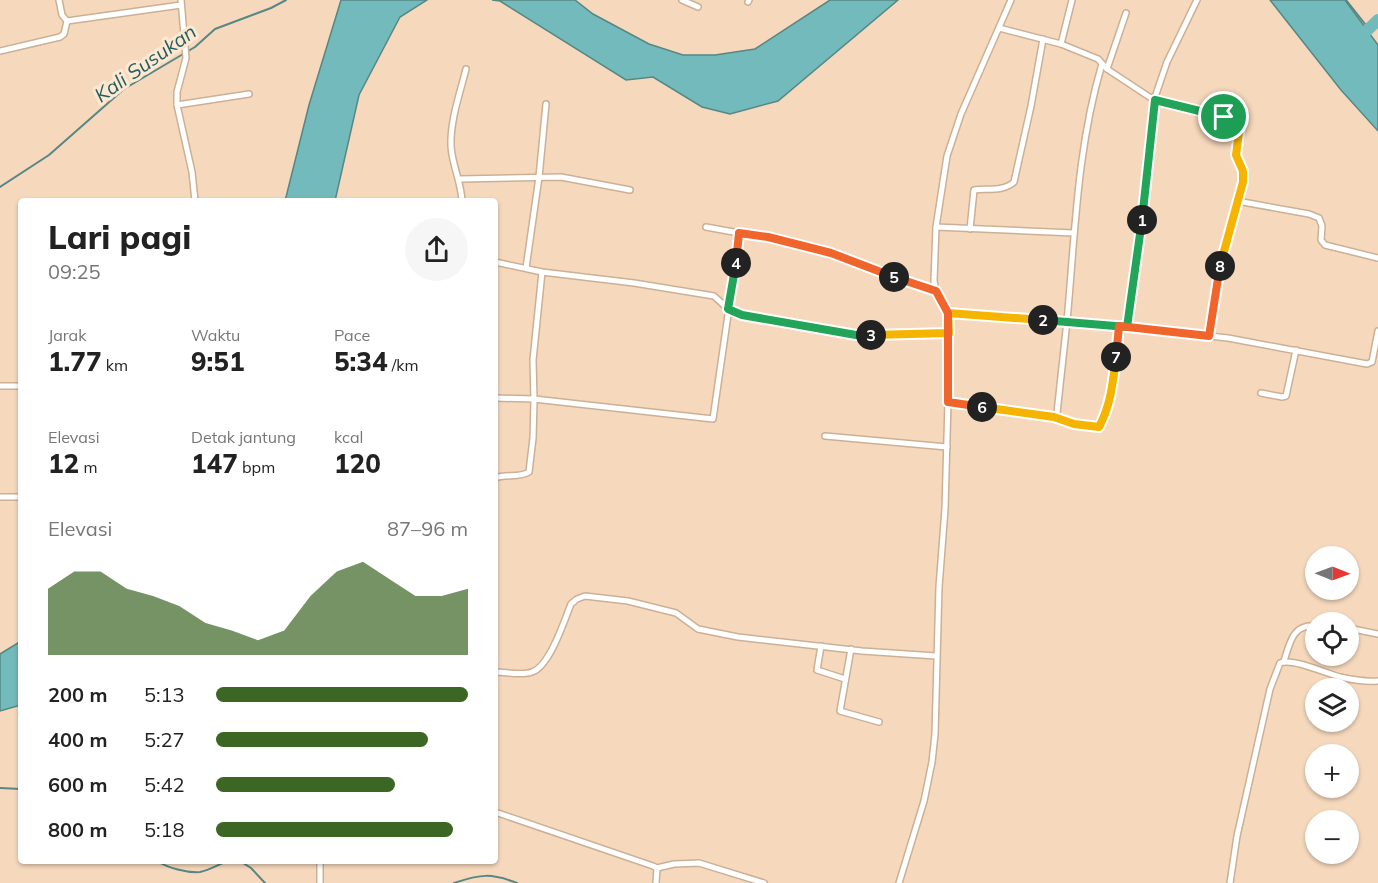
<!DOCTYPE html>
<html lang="id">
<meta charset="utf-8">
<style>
:root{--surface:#fff;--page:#f6f6f6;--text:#222;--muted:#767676;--accent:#3b6623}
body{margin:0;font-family:Mulish,sans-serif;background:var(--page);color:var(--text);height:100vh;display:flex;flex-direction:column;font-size:22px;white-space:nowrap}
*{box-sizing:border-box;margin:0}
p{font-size:20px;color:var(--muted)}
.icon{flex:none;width:33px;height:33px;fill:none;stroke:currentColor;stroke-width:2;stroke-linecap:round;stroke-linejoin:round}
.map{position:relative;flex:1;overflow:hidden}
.sheet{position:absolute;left:18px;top:198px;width:480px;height:666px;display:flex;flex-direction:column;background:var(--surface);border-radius:6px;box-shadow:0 2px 4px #0004}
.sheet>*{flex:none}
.needle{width:39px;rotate:91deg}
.tools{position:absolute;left:1305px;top:546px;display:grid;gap:12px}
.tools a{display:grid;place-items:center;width:54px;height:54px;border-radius:50%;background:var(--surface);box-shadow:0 2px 4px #0004;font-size:30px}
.pin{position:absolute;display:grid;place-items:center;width:51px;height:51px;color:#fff;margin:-26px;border:3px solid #fff;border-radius:50%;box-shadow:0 2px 6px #0007}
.km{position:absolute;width:30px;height:30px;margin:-15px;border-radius:50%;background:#222;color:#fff;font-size:16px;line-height:30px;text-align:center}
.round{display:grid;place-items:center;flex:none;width:63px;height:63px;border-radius:32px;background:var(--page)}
.headline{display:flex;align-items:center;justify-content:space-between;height:102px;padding:0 30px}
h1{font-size:33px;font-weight:800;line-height:45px}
.stats{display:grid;grid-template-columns:repeat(3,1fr);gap:9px;height:102px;padding:6px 30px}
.stats div{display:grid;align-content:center}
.stats b{font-size:26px;font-weight:800}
.stats small{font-size:16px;font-weight:400}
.stats p{font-size:16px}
.chart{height:168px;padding:12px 30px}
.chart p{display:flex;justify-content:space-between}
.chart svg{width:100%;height:108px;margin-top:6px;fill:var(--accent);opacity:.7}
ul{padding:0 30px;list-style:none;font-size:20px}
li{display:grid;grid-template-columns:96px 72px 1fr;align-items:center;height:45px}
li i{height:15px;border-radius:8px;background:var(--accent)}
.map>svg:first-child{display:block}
.water{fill:#72babb;stroke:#578784;stroke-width:1.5}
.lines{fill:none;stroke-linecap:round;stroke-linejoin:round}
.stream{stroke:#578784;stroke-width:2}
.river{stroke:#72babb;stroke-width:12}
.street-casing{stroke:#ccb095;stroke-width:8}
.street{stroke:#fff;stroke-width:5}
.split-1-casing{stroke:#fff;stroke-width:12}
.split-2-casing{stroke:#fff;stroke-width:12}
.split-3-casing{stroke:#fff;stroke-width:12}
.split-4-casing{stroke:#fff;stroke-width:12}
.split-5-casing{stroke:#fff;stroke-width:12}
.split-6-casing{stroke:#fff;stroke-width:12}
.split-7-casing{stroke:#fff;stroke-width:12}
.split-8-casing{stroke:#fff;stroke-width:12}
.split-9-casing{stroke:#fff;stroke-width:12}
.split-1{stroke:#22a559;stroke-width:8}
.split-2{stroke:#22a559;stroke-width:8}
.split-3{stroke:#f5b400;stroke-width:8}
.split-4{stroke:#22a559;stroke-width:8}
.split-5{stroke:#f0652b;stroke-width:8}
.split-6{stroke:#f0652b;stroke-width:8}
.split-7{stroke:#f5b400;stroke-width:8}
.split-8{stroke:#f0652b;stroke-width:8}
.split-9{stroke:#f5b400;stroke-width:8}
.labels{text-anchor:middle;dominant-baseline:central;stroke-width:6;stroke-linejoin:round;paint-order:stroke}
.water-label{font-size:20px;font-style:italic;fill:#235f60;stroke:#ffe8d1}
</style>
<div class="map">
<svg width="1378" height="883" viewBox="0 0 1378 883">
<rect width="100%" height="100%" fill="#f6d9bd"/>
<!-- water -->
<g class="water">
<polygon points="341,0 427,0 400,17 359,95 335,201 285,201 309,105"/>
<polygon points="492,0 575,0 593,14 649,44 683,55 715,55 755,49 830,0 898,0 778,101 730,114 702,107 653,77 626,80 500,1"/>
<polygon points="1270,0 1345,0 1378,45 1378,131 1341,90"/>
<polygon points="21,641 21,705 0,711 0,654"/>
</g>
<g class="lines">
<!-- stream -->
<g class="stream">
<polyline points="1346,0 1369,29"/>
<polyline points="0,187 49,155 124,89 195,47 215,29 271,8 286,0"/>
<polyline points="0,788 21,789"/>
<path d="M157,861C168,868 187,873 200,872C210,870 219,864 228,861"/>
<polyline points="240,861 251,868 265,883"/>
<path d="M454,883C481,874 491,873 517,883"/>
</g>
<!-- river -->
<polyline class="river" points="1357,40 1378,20"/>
<!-- street casing -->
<g class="street-casing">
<g id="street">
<polyline points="59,0 62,15 67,21 181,5"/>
<polyline points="181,0 186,58 177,92 177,105 192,172 195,201"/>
<polyline points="682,0 698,7"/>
<polyline points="1072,0 1061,44 1098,59 1107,69 1154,100 1234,120 1240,125 1236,155 1243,171 1243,182 1219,271 1210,336"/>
<polyline points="748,2 749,0"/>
<polyline points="999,28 1061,44"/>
<polyline points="0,51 60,37 64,34 67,21"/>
<polyline points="1107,69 1126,13"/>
<polyline points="177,105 249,94"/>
<polyline points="460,179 561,177 630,190"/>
<path d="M462,201C461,181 452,165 451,146C450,121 460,93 466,69"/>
<polyline points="1237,201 1309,214 1319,218 1322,226 1321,240 1325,245 1378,258"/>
<polyline points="936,227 1074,233"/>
<path d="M970,229L974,190C987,188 1003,192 1014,182L1031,106L1043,39"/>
<polyline points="739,233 768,237 831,253 936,291"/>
<polyline points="495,262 542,272 634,283 714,296 728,309 742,315 856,335 949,333"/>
<polyline points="526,268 539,177 546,104"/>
<polyline points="542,272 533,360 534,399 713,419 739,238 739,233 706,227"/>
<polyline points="948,313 937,295 934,281 936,227 947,156 961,114 1011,0"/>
<polyline points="1127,327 1228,338 1367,364 1372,362 1378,331"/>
<polyline points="0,386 21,386"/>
<polyline points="1261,393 1282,397 1286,396 1296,350"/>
<path d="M495,398L534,399V402L533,438L529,472C520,478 505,474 495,478"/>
<path d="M948,402V313L1067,321C1075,235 1077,148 1102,64"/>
<path d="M1054,417L1074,424L1099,427C1116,397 1115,360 1119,326"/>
<polyline points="825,436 947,447"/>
<polyline points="0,497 21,497"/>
<polyline points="1348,628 1378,634"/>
<polyline points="821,646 817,670 845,679"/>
<polyline points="851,649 840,711 879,722"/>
<path d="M1284,661C1290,643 1292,624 1316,626"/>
<path d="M495,672C506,672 522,676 532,672C550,666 564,621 571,604L577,599L585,596L628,601L676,613L698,629L738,637L862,651L936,656"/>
<polyline points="495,812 653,866 657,868 656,883"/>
<polyline points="320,861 320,883"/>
<polyline points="657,868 674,864 699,863 764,883"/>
<polyline points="899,883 924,801 932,762 935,734 939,587 945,509 948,402 1055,416 1057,413 1067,321 1127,327 1143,213 1154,100 1167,62 1197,0"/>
<path d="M1230,883L1237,836L1270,689L1280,663C1293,658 1325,673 1340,677C1353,680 1365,682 1378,681"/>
</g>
</g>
<!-- street -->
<use href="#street" class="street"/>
</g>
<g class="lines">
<!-- split-1 casing -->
<g class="split-1-casing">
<polyline id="split-1" points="1142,220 1155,100 1224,117"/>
</g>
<!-- split-2 casing -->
<g class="split-2-casing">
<polyline id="split-2" points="1043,320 1127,327 1142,220"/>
</g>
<!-- split-3 casing -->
<g class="split-3-casing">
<polyline id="split-3" points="871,335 949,333 948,313 1043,320"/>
</g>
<!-- split-4 casing -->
<g class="split-4-casing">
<polyline id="split-4" points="736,263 728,309 742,315 856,335 871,335"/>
</g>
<!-- split-5 casing -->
<g class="split-5-casing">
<polyline id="split-5" points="736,263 739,233 768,237 831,253 894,277"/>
</g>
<!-- split-6 casing -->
<g class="split-6-casing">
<polyline id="split-6" points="894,277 936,291 948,313 948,402 982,407"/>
</g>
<!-- split-7 casing -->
<g class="split-7-casing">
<path id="split-7" d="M982,407L1054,417L1074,424L1099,427C1111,405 1113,381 1116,357"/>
</g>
<!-- split-8 casing -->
<g class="split-8-casing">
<polyline id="split-8" points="1116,357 1119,326 1209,336 1220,266"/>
</g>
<!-- split-9 casing -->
<g class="split-9-casing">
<polyline id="split-9" points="1220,266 1243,182 1243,171 1236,155 1240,125 1234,120 1224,117"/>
</g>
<!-- split-1 -->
<use href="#split-1" class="split-1"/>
<!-- split-2 -->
<use href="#split-2" class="split-2"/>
<!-- split-3 -->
<use href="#split-3" class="split-3"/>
<!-- split-4 -->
<use href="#split-4" class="split-4"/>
<!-- split-5 -->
<use href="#split-5" class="split-5"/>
<!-- split-6 -->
<use href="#split-6" class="split-6"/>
<!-- split-7 -->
<use href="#split-7" class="split-7"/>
<!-- split-8 -->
<use href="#split-8" class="split-8"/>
<!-- split-9 -->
<use href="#split-9" class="split-9"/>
</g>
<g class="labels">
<!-- water labels -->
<g class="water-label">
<text transform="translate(145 63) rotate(-35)">Kali Susukan</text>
</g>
</g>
</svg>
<div class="tools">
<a><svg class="needle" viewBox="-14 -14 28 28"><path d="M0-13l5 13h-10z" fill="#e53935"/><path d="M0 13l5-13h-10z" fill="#767676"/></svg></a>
<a><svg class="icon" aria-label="locate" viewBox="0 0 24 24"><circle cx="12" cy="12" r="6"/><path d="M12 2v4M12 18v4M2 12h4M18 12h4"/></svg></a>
<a><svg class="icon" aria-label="layers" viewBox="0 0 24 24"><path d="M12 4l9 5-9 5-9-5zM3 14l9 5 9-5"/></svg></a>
<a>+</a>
<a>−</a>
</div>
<div class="pin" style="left:1224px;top:117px;background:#1e9e55"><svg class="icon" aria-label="arrive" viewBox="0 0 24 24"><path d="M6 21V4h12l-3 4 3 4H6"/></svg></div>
<b class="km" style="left:1142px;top:220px">1</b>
<b class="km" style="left:1043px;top:320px">2</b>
<b class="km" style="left:871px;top:335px">3</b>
<b class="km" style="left:736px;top:263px">4</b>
<b class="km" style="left:894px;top:277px">5</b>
<b class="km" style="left:982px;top:407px">6</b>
<b class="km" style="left:1116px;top:357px">7</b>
<b class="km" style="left:1220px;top:266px">8</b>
<section class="sheet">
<div class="headline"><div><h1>Lari pagi</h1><p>09:25</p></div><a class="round"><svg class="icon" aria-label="share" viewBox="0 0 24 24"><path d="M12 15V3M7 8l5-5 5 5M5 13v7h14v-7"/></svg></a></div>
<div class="stats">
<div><p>Jarak</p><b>1.77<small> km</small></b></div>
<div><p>Waktu</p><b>9:51</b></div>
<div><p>Pace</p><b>5:34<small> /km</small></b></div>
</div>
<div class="stats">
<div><p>Elevasi</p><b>12<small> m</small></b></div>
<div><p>Detak jantung</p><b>147<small> bpm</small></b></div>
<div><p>kcal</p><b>120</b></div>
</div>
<div class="chart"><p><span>Elevasi</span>87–96 m</p>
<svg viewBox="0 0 160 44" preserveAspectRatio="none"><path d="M0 44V17L10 10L20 10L30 17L40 20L50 24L60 31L70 34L80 38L90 34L100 20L110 10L120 6L130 13L140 20L150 20L160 17V44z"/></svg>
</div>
<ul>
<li><b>200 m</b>5:13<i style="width:100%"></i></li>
<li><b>400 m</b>5:27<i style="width:84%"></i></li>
<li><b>600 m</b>5:42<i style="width:71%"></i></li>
<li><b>800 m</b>5:18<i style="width:94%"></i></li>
</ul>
</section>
</div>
